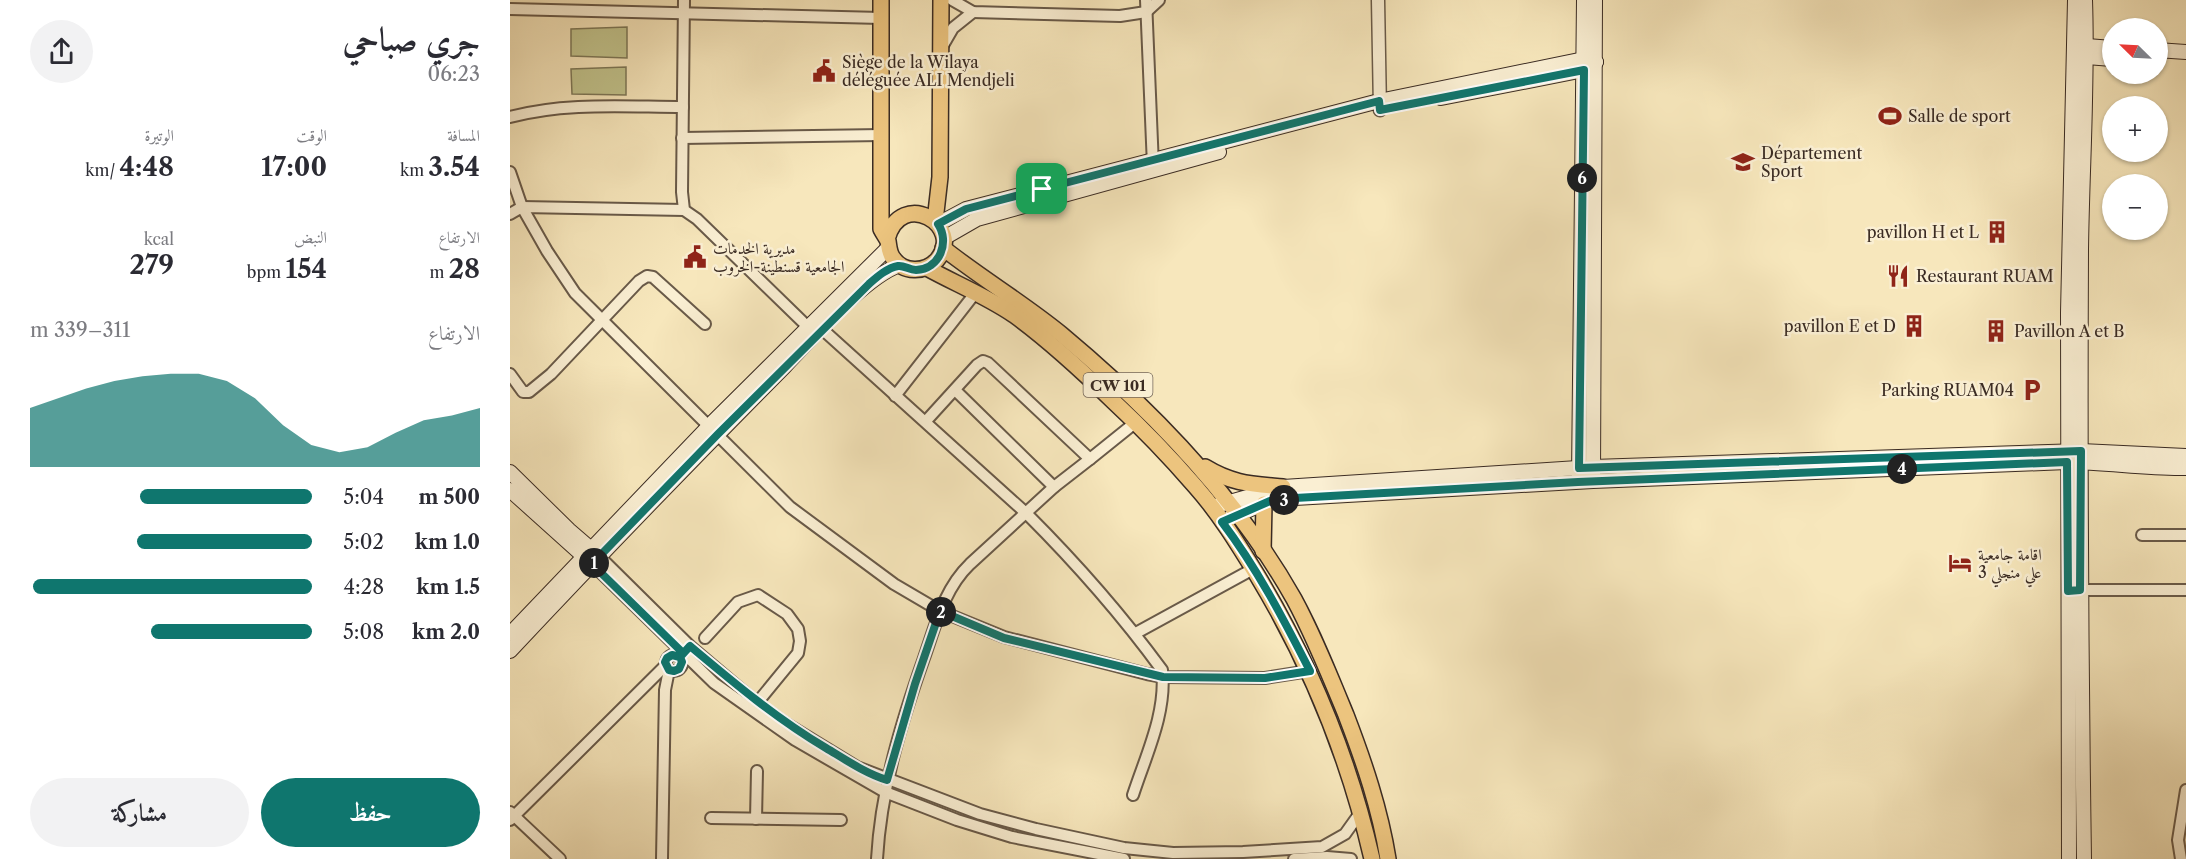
<!DOCTYPE html>
<html lang="ar">
<meta charset="utf-8">
<style>
:root{--surface:#fff;--page:#f2f2f3;--text:#2b2b33;--muted:#7c7c81;--accent:#0f766e}
body{margin:0;font-family:"Libre Caslon Text",Amiri,serif;background:var(--page);color:var(--text);direction:rtl;height:100vh;display:flex;flex-direction:column;font-size:22px;white-space:nowrap}
*{box-sizing:border-box;margin:0}
p{font-size:20px;color:var(--muted)}
.icon{flex:none;width:33px;height:33px;fill:none;stroke:currentColor;stroke-width:2;stroke-linecap:round;stroke-linejoin:round}
.map{position:relative;flex:1;overflow:hidden;direction:ltr}
.drawer{display:flex;flex-direction:column;background:var(--surface);width:510px}
.drawer>*{flex:none}
.needle{width:39px;rotate:294deg}
.tools{position:absolute;left:1592px;top:18px;display:grid;gap:12px}
.tools a{display:grid;place-items:center;width:66px;height:66px;border-radius:50%;background:var(--surface);box-shadow:0 2px 4px #0004;font-size:30px}
.pin{position:absolute;display:grid;place-items:center;width:51px;height:51px;color:#fff;margin:-26px;border-radius:12px;box-shadow:0 3px 9px #0006}
.km{position:absolute;width:30px;height:30px;margin:-15px;border-radius:50%;background:#222;color:#fff;font-size:16px;line-height:30px;text-align:center}
.round{display:grid;place-items:center;flex:none;width:63px;height:63px;border-radius:32px;background:var(--page)}
.headline{display:flex;align-items:center;justify-content:space-between;height:102px;padding:0 30px}
h1{font-size:33px;font-weight:700;line-height:45px}
.metrics{display:grid;grid-template-columns:repeat(3,1fr);gap:9px;height:102px;padding:6px 30px}
.metrics div{display:grid;align-content:center}
.metrics b{font-size:26px;font-weight:700}
.metrics small{font-size:16px;font-weight:400}
.metrics p{font-size:16px}
.chart{height:168px;padding:12px 30px}
.chart p{display:flex;justify-content:space-between}
.chart svg{width:100%;height:108px;margin-top:6px;fill:var(--accent);opacity:.7}
.cta{display:flex;gap:12px;margin-top:auto;padding:12px 30px}
.cta a{flex:1;height:69px;border-radius:36px;background:var(--accent);color:#fff;font-size:24px;font-weight:700;line-height:69px;text-align:center}
.cta a+a{background:var(--page);color:var(--text)}
ul{padding:0 30px;list-style:none;font-size:20px}
li{display:grid;grid-template-columns:96px 72px 1fr;align-items:center;height:45px}
li i{height:15px;border-radius:8px;background:var(--accent)}
main{display:flex;flex:1;min-height:0}
.map>svg:first-child{display:block}
.green{fill:#c2c48d;stroke:#7e7858;stroke-width:1.5}
.lines{fill:none;stroke-linecap:round;stroke-linejoin:round}
.minor-casing{stroke:#695a49;stroke-width:14}
.tertiary-casing{stroke:#695a49;stroke-width:15}
.secondary-casing{stroke:#3a2b23;stroke-width:16}
.primary-casing{stroke:#3a2b23;stroke-width:18}
.minor{stroke:#faefd3;stroke-width:10}
.tertiary{stroke:#faefd3;stroke-width:12}
.secondary{stroke:#faefd3;stroke-width:14}
.primary{stroke:#ecc47e;stroke-width:15}
.route-casing{stroke:#fff;stroke-width:12}
.route{stroke:#0f766e;stroke-width:8}
.labels{text-anchor:middle;dominant-baseline:central;stroke-width:5;stroke-linejoin:round;paint-order:stroke}
.shield{fill:#faefd3;stroke:#746658;stroke-width:1.5}
.shield-label{font-size:15px;font-weight:bold;fill:#3a2b23}
.poi-label{font-size:16px;fill:#3a2b23;stroke:#faefd3;text-anchor:start}
</style>
<main>
<div class="map">
<svg width="1676" height="859" viewBox="0 0 1676 859">
<rect width="100%" height="100%" fill="#f7e7bc"/>
<filter id="stains"><feTurbulence type="fractalNoise" baseFrequency=".00333" numOctaves="4"/><feColorMatrix values="0 0 0 0 .2 0 0 0 0 .09 0 0 0 0 .02 0 0 0 .5 -.17"/></filter>
<radialGradient id="worn" r=".72"><stop offset=".6" stop-color="#630" stop-opacity="0"/><stop offset="1" stop-color="#630" stop-opacity=".3"/></radialGradient>
<!-- green -->
<g class="green">
<polygon points="117,27 117,58 61,56 61,29"/>
<polygon points="116,67 116,95 62,94 61,69"/>
</g>
<g class="lines">
<!-- minor casing -->
<g class="minor-casing">
<g id="minor">
<path d="M174,0L172,192L174,210L187,219L298,327L312,329L517,514C566,563 611,614 652,670C657,712 636,755 623,795"/>
<polyline points="442,0 463,12 610,16 636,12 649,0"/>
<polyline points="636,0 643,166"/>
<polyline points="0,9 371,18"/>
<polyline points="432,47 443,28 463,12"/>
<path d="M0,117C56,102 115,107 173,107"/>
<polyline points="172,138 372,135"/>
<polyline points="0,172 12,207 37,251 65,293 280,507 384,584 430,611 494,637 637,674 653,677 755,678 799,671"/>
<polyline points="0,214 12,207 174,210"/>
<polyline points="0,374 13,392 19,392 41,374 129,281 137,276 143,277 195,324"/>
<polyline points="445,390 544,487"/>
<polyline points="385,396 466,292"/>
<polyline points="580,459 626,422"/>
<polyline points="1632,535 1676,535"/>
<polyline points="89,556 180,646 247,703 275,723 347,767 470,814 526,829 614,848 663,853 733,852 812,847 835,834 850,813"/>
<polyline points="82,564 204,683 285,740 375,792 447,820 502,837 614,859"/>
<polyline points="1565,590 1676,590"/>
<polyline points="626,633 743,569"/>
<polyline points="195,638 228,602 248,595 277,614 288,629 290,641 288,653 247,703"/>
<circle cx="164" cy="663" r="8"/>
<polyline points="0,812 50,859"/>
<polyline points="201,818 331,820"/>
<polyline points="246,819 247,771"/>
<polyline points="0,820 156,665"/>
<polyline points="152,859 155,690 159,670"/>
<path d="M367,859C371,789 391,723 414,658C426,624 434,589 460,564L544,487L580,459L478,363L473,361L467,365L416,421"/>
<polyline points="784,859 817,857 841,859"/>
<polyline points="1671,859 1668,840 1676,790"/>
</g>
</g>
<!-- tertiary casing -->
<g class="tertiary-casing">
<polyline id="tertiary" points="868,0 870,110"/>
</g>
<!-- secondary casing -->
<g class="secondary-casing">
<g id="secondary">
<polyline points="1569,50 1577,46 1602,48"/>
<polyline points="1647,50 1676,52"/>
<polyline points="1569,54 1577,57 1602,59"/>
<polyline points="931,98 1074,70 1086,62"/>
<polyline points="428,224 456,209 869,101 1074,59 1086,62"/>
<polyline points="434,238 467,219 709,152"/>
<polyline points="0,472 59,530 88,555"/>
<polyline points="1069,475 1074,0"/>
<polyline points="1083,476 1085,0"/>
<polyline points="0,490 79,561"/>
<polyline points="702,507 773,487 1083,467 1571,451 1676,456"/>
<path d="M720,518L760,501L785,498L1083,481L1557,462C1597,462 1636,469 1676,468"/>
<polyline points="0,634 200,425 378,248"/>
<path d="M0,651C90,555 182,460 275,366C301,339 356,276 390,265"/>
<polyline points="1559,859 1558,313 1565,0"/>
<path d="M1574,859C1571,656 1570,453 1571,250C1572,167 1578,83 1575,0"/>
</g>
</g>
<!-- primary casing -->
<g class="primary-casing">
<g id="primary">
<path d="M371,0V229C373,233 376,237 378,241C379,247 379,253 383,258C393,273 415,273 427,260C456,226 391,187 377,239"/>
<polyline points="425,221 430,177 431,0"/>
<path d="M433,248C471,278 513,303 551,334C641,409 726,496 784,599C804,636 820,676 836,715C854,762 870,809 878,859"/>
<path d="M417,268C446,284 476,296 504,315C540,341 572,371 603,401C632,428 659,456 685,486C709,513 728,544 747,575C800,663 839,758 862,859"/>
<path d="M695,467C723,484 741,484 773,487"/>
<polyline points="753,551 754,504"/>
</g>
</g>
<!-- minor -->
<use href="#minor" class="minor"/>
<!-- tertiary -->
<use href="#tertiary" class="tertiary"/>
<!-- secondary -->
<use href="#secondary" class="secondary"/>
<!-- primary -->
<use href="#primary" class="primary"/>
</g>
<g class="lines">
<!-- route casing -->
<g class="route-casing">
<path id="route" d="M532,189L456,209L428,224C440,242 430,269 406,270C399,270 394,265 388,266C377,268 367,277 359,284L208,434L82,564L173,653L170,657L162,655L157,658L155,662L159,670L164,671L169,669L172,662L170,657L180,646C224,683 267,719 316,748C336,760 355,773 377,780L405,684L430,611L494,638L653,677L755,678L800,671C774,620 747,568 712,522L760,501L785,498L1068,482L1557,462L1558,591L1570,590L1571,451L1069,468L1074,70L870,110L869,101L532,189"/>
</g>
<!-- route -->
<use href="#route" class="route"/>
</g>
<!-- icons -->
<defs>
<g id="civic-bare" transform="scale(1.8)"><path d="M-.6-6.5H3V-4.5H.6V-3L4-1V1h2V6H-6V1h2V-1L-.6-3ZM-1.2 2.5V6h2.4V2.5Z" fill="#8f2418" stroke="#faefd3" stroke-width="2.5" paint-order="stroke"/></g>
<g id="stadium-bare" transform="scale(1.8)"><path d="M0-5a6.5 5 0 1 0 0 10a6.5 5 0 1 0 0-10ZM-3.5-1.8h7v3.6h-7Z" fill="#8f2418" stroke="#faefd3" stroke-width="2.5" paint-order="stroke"/></g>
<g id="university-bare" transform="scale(1.8)"><path d="M0-5L7-2L0 1L-7-2ZM-4 1L0 2.5L4 1V4Q0 6-4 4Z" fill="#8f2418" stroke="#faefd3" stroke-width="2.5" paint-order="stroke"/></g>
<g id="building-bare" transform="scale(1.8)"><path d="M-4-6H4V6H1V3H-1V6H-4ZM-2.5-4.3h1.7v1.8h-1.7ZM.8-4.3h1.7v1.8H.8ZM-2.5-1h1.7V.8h-1.7ZM.8-1h1.7V.8H.8Z" fill="#8f2418" stroke="#faefd3" stroke-width="2.5" paint-order="stroke"/></g>
<g id="restaurant-bare" transform="scale(1.8)"><path d="M-5-6h1v4h1v-4h1v4h1v-4h1v5L-1.5 .5V6h-2V.5L-5-1ZM5-6V6H3V1.5H1.5Q1.5-4 5-6Z" fill="#8f2418" stroke="#faefd3" stroke-width="2.5" paint-order="stroke"/></g>
<g id="parking-bare" transform="scale(1.8)"><path d="M-3.5-5.5H1a3.5 3.5 0 0 1 0 7H-1V5.5H-3.5ZM-1-3.4V-.6H.8a1.4 1.4 0 0 0 0-2.8Z" fill="#8f2418" stroke="#faefd3" stroke-width="2.5" paint-order="stroke"/></g>
<g id="hotel-bare" transform="scale(1.8)"><path d="M-6-4.5h1.5V1H6V5H4.5V3h-9V5H-6ZM-4 0a1.8 1.8 0 1 1 3.6 0ZM.5 0V-2.5h3Q6-2.5 6 0Z" fill="#8f2418" stroke="#faefd3" stroke-width="2.5" paint-order="stroke"/></g>
</defs>
<g fill-rule="evenodd">
<use href="#civic-bare" x="314" y="71"/>
<use href="#stadium-bare" x="1380" y="116"/>
<use href="#university-bare" x="1233" y="162"/>
<use href="#building-bare" x="1487" y="232"/>
<use href="#civic-bare" x="185" y="257"/>
<use href="#restaurant-bare" x="1388" y="276"/>
<use href="#building-bare" x="1404" y="326"/>
<use href="#building-bare" x="1486" y="331"/>
<use href="#parking-bare" x="1522" y="390"/>
<use href="#hotel-bare" x="1450" y="563"/>
</g>
<g class="labels">
<!-- shield labels -->
<rect class="shield" x="573.5" y="373" width="69" height="24" rx="4.5"/>
<g class="shield-label">
<text x="608" y="385">CW 101</text>
</g>
<!-- poi labels -->
<g class="poi-label">
<text x="332" y="62">Siège de la Wilaya<tspan x="332" dy="18">déléguée ALI Mendjeli</tspan></text>
<text x="1398" y="116">Salle de sport</text>
<text x="1251" y="153">Département<tspan x="1251" dy="18">Sport</tspan></text>
<text x="1469" y="232" text-anchor="end">pavillon H et L</text>
<text x="203" y="248">مديرية الخدمات<tspan x="203" dy="18">الجامعية قسنطينة-الخروب</tspan></text>
<text x="1406" y="276">Restaurant RUAM</text>
<text x="1386" y="326" text-anchor="end">pavillon E et D</text>
<text x="1504" y="331">Pavillon A et B</text>
<text x="1504" y="390" text-anchor="end">Parking RUAM04</text>
<text x="1468" y="554">اقامة جامعية<tspan x="1468" dy="18">علي منجلي 3</tspan></text>
</g>
</g>
<rect width="100%" height="100%" filter="url(#stains)"/>
<rect width="100%" height="100%" fill="url(#worn)"/>
</svg>
<div class="tools">
<a><svg class="needle" viewBox="-14 -14 28 28"><path d="M0-13l5 13h-10z" fill="#e53935"/><path d="M0 13l5-13h-10z" fill="#7c7c81"/></svg></a>
<a>+</a>
<a>−</a>
</div>
<div class="pin" style="left:532px;top:189px;background:#1e9e55"><svg class="icon" aria-label="arrive" viewBox="0 0 24 24"><path d="M6 21V4h12l-3 4 3 4H6"/></svg></div>
<b class="km" style="left:84px;top:563px">1</b>
<b class="km" style="left:431px;top:612px">2</b>
<b class="km" style="left:774px;top:500px">3</b>
<b class="km" style="left:1392px;top:469px">4</b>
<b class="km" style="left:1072px;top:178px">6</b>
</div>
<section class="drawer">
<div class="headline"><div><h1>جري صباحي</h1><p>06:23</p></div><a class="round"><svg class="icon" aria-label="share" viewBox="0 0 24 24"><path d="M12 15V3M7 8l5-5 5 5M5 13v7h14v-7"/></svg></a></div>
<div class="metrics">
<div><p>المسافة</p><b>3.54<small> km</small></b></div>
<div><p>الوقت</p><b>17:00</b></div>
<div><p>الوتيرة</p><b>4:48<small> /km</small></b></div>
</div>
<div class="metrics">
<div><p>الارتفاع</p><b>28<small> m</small></b></div>
<div><p>النبض</p><b>154<small> bpm</small></b></div>
<div><p>kcal</p><b>279</b></div>
</div>
<div class="chart"><p><span>الارتفاع</span>311–339 m</p>
<svg viewBox="0 0 160 44" preserveAspectRatio="none"><path d="M0 44V20L10 16L20 12L30 9L40 7L50 6L60 6L70 9L80 16L90 27L100 35L110 38L120 36L130 30L140 25L150 23L160 20V44z"/></svg>
</div>
<ul>
<li><b>500 m</b>5:04<i style="width:61%"></i></li>
<li><b>1.0 km</b>5:02<i style="width:62%"></i></li>
<li><b>1.5 km</b>4:28<i style="width:99%"></i></li>
<li><b>2.0 km</b>5:08<i style="width:57%"></i></li>
</ul>
<div class="cta"><a>حفظ</a><a>مشاركة</a></div>
</section>
</main>
